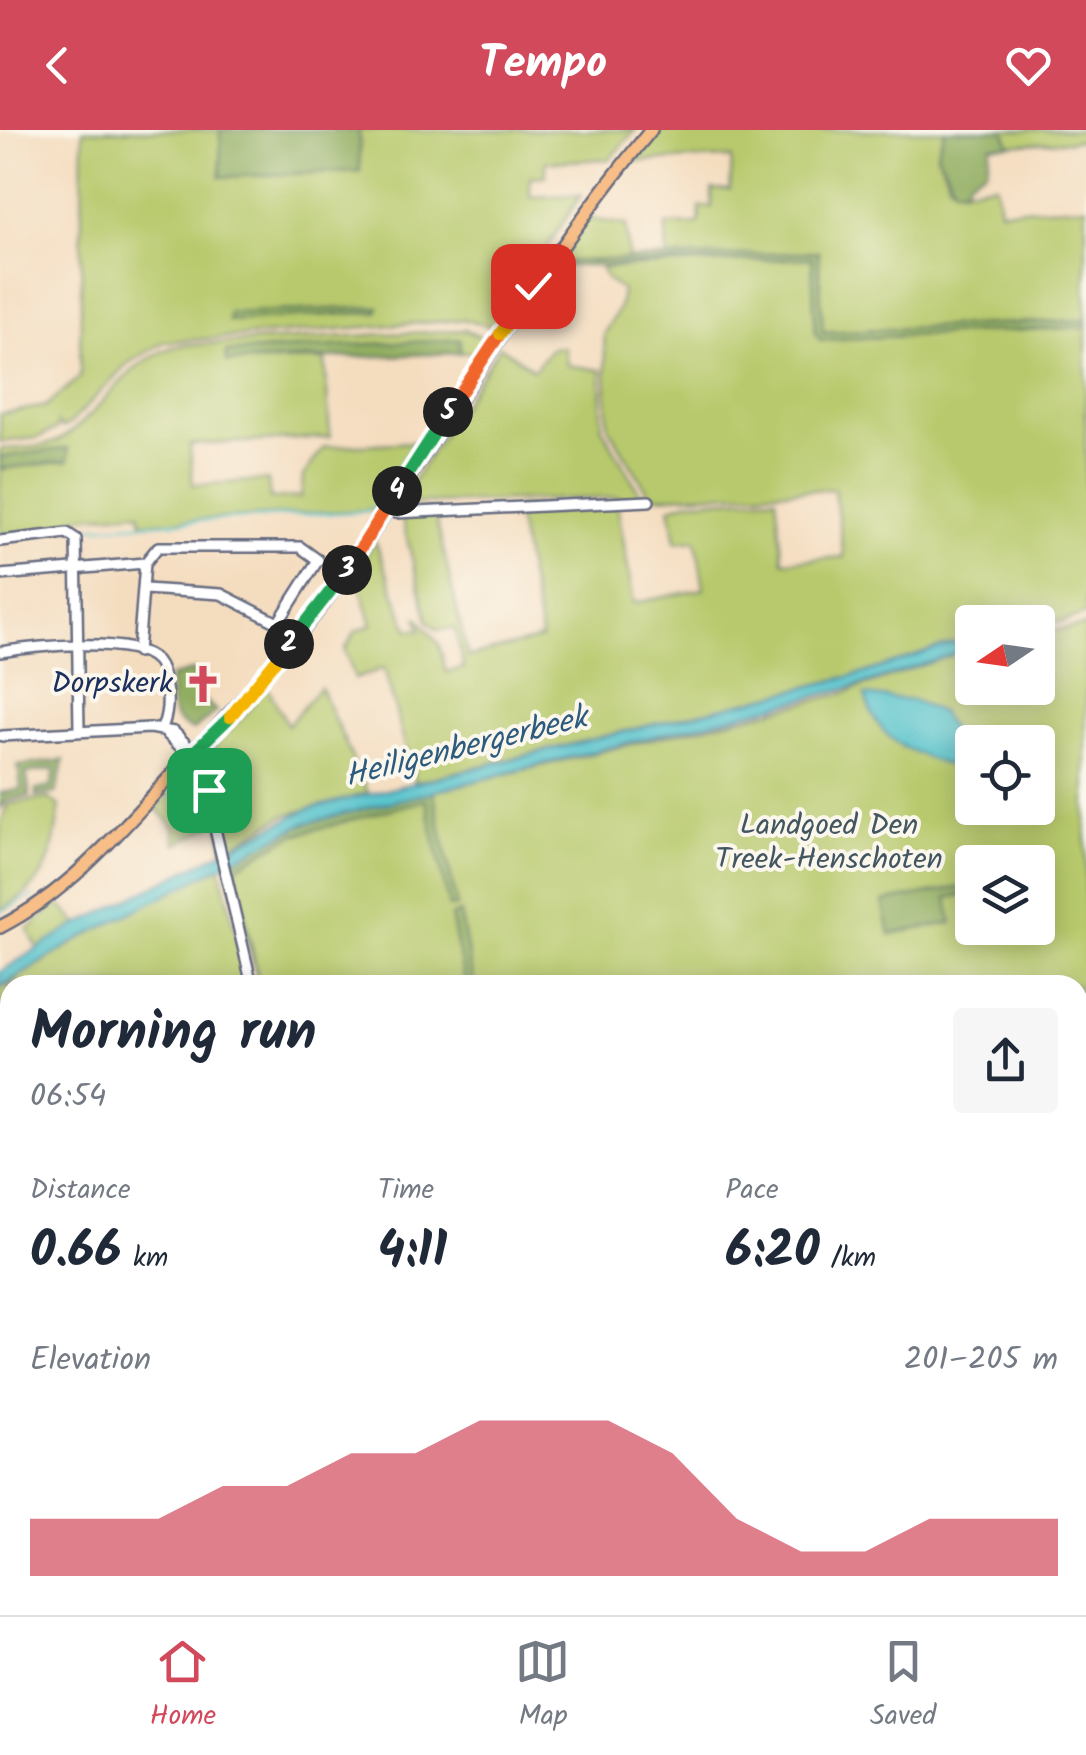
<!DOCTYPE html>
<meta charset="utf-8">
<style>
:root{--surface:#fff;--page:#f6f6f7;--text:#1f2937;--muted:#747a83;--line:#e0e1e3;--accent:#d1495b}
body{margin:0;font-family:Kalam,sans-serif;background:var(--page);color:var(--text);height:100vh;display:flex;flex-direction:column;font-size:38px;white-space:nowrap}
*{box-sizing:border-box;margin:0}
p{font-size:32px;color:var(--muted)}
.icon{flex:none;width:55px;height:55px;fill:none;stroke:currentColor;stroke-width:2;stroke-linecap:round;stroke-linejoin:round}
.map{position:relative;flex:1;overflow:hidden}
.panel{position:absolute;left:0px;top:845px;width:1088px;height:640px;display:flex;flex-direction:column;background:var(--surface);border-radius:30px 30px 0 0;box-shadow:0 5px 25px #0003}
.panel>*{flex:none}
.needle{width:65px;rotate:257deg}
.controls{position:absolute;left:955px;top:475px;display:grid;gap:20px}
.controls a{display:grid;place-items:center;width:100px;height:100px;border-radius:10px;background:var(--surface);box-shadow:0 5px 25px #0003;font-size:50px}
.pin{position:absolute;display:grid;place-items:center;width:85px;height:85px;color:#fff;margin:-42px;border-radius:20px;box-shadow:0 5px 15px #0006}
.km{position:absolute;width:50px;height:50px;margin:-25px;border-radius:50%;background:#222;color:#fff;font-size:28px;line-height:50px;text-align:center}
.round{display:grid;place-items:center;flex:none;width:105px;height:105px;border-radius:10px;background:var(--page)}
.overview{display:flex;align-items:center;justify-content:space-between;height:170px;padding:0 30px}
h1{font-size:55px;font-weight:700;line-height:75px}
.figures{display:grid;grid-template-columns:repeat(3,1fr);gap:15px;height:170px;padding:10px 30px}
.figures div{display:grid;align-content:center}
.figures b{font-size:50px;font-weight:700}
.figures small{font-size:28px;font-weight:400}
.figures p{font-size:28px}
.chart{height:280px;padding:20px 30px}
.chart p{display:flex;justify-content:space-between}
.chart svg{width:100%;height:180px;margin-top:10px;fill:var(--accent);opacity:.7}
header{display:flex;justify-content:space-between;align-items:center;height:130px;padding:0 30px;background:var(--accent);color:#fff;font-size:45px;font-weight:700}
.dock{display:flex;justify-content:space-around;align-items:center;height:140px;border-top:2px solid var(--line);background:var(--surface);font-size:28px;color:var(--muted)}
.dock a{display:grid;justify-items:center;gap:5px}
.dock .active{color:var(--accent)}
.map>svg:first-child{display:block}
.green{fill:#b7c96c;stroke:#697c65;stroke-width:2.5;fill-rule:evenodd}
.forest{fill:#91ad60;stroke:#566e5f;stroke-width:2.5}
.water{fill:#56c3cc;stroke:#387995;stroke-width:2.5}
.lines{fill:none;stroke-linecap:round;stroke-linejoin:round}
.stream{stroke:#56c3cc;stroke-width:2.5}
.minor-casing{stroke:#676c80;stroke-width:14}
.major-casing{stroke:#676c80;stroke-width:16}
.minor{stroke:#fff;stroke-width:9}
.major{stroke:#f7be88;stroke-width:11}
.split-1-casing{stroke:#fff;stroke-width:20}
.split-2-casing{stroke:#fff;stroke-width:20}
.split-3-casing{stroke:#fff;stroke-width:20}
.split-4-casing{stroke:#fff;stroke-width:20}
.split-5-casing{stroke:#fff;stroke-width:20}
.split-6-casing{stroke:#fff;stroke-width:20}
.split-7-casing{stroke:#fff;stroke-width:20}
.split-1{stroke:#22a559;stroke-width:12}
.split-2{stroke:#f5b400;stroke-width:12}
.split-3{stroke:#22a559;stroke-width:12}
.split-4{stroke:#f0652b;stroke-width:12}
.split-5{stroke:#22a559;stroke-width:12}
.split-6{stroke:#f0652b;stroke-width:12}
.split-7{stroke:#f5b400;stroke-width:12}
.labels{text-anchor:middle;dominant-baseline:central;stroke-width:8;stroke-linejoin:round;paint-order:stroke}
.poi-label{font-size:30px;fill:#1b2f5e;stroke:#fbf7ec;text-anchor:end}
.park-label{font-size:30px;fill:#425662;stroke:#fbf7ec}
.water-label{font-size:32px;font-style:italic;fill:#2d5b7f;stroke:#fbf7ec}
</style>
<header><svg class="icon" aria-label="back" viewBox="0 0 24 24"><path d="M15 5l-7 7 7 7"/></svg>Tempo<svg class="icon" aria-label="heart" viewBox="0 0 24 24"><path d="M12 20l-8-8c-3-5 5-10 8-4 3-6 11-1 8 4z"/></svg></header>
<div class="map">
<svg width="1086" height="1485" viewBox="0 0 1086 1485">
<rect width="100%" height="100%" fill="#fbf7ec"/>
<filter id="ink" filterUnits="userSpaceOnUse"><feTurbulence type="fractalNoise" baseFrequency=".01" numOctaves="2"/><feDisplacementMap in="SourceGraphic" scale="20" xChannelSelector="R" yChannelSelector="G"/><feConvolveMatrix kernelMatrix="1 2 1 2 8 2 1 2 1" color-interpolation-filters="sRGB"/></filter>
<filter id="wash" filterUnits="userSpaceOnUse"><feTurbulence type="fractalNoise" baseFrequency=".0048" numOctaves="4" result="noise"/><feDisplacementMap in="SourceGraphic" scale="40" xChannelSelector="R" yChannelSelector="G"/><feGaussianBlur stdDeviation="2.25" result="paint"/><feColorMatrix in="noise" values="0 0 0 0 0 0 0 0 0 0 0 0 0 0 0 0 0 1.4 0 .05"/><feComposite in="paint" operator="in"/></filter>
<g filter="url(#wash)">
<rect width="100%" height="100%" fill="#f4dcbe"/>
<!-- green -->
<g class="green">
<path d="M83,0H220L221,47L360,41L359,0H635L610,29L546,32V46L530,47V67L581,65L495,197L463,190L164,212L127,234L71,293L62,298L58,293L57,299L37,308L0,312V284L46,276L80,247ZM378,178L376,182L229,190L230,183Z"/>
<polygon points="656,0 945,0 937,24 950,54 961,59 996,54 1000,80 1086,76 1086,190 822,202 818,122 667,128 666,95 699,94 700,77 712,77 712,59 730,60 732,28 630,31"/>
<polygon points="1004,0 1086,0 1086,10 1010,15"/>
<polygon points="585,88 626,95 629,130 555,132"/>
<polygon points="812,128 815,203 821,210 1086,197 1086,484 1063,492 972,492 972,507 864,543 415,652 384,538 355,549 345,520 356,501 372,495 355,440 375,411 408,499 421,500 417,486 439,514 446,542 464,538 455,498 438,500 428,491 400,381 434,380 468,527 542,509 515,377 617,373 634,473 704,459 696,410 676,412 670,377 689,371 776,367 783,431 844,427 834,359 651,367 608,297 604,203 619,178 622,160 607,150 601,138"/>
<path d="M465,200L491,211L484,222L460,223V210L226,222L228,232L325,230L330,307L190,315L193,355L268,350L270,369L301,367L303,346L324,317L415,312L372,380L142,393L140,382L76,387L77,397L0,405V339L67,331L68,319L0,327V319C19,318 46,318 61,309C104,282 127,226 182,215Z"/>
<polygon points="500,216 534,240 551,218 565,217 567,235 601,240 602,298 642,367 398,374"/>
<path d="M1086,496V1213H1078V855H258L235,736L319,689L841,564L972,518V558H1038V503ZM972,612H1038V678H972ZM972,732H1038V798H972Z"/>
<polygon points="266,555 288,595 320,557 368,663 283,686 223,721 216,645 209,623 250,579"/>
<polygon points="192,641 199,645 211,696 176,714 174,697 156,678"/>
<path d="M48,668L60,676C52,728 49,755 0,780V694L8,674Z"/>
<polygon points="220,735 248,855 10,855 10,1222 0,1217 0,859 78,810"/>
<polygon points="58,773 78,794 38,819 28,799"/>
<polygon points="1078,1221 1086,1221 1086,1485 0,1485 0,1230 10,1235 10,1475 1078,1475"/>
</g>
<!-- forest -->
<g class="forest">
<polygon points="220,0 359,0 360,41 221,47"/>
<polygon points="945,0 1004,0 1010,15 991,16 987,39 969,50 966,58 955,58 937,24"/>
<polygon points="818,122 823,202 1086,190 1086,197 821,210 815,203 812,128 551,137 555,132"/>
<polygon points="379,177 377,182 229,191 229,183"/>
<polygon points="460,209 460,223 227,232 226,222"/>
<polygon points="68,318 68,331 0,339 0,327"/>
<path d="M195,540L194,560L216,581L194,600C166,592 171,572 170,547Z"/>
<polygon points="64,630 56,663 36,666 36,660 51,657 55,639 26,643 30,666 7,670 0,679 0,663 21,659 18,636"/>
<polygon points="433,660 457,776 449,777 426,670 294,705 236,737 258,850 226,732 303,694"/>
<polygon points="972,755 972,763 947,768 952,793 890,804 883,772"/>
<polygon points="460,783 474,855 465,855 451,786"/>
<polygon points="1086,928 1086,1103 1078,1102 1078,929"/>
<polygon points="1078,1263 1086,1264 1086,1485 337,1485 339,1475 1078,1475"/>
<polygon points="0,1409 10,1411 10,1475 58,1475 98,1485 0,1485"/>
<polygon points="143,1475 253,1475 250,1485 140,1485"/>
</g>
<!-- water -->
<g class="water">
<polygon points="972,507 972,518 868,553 303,694 78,810 0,857 0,842 71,798 308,679 864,543"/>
<path d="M865,565L915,571L940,582L972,631C961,639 954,637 941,633C904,620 876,607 865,565Z"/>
</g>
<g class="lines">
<!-- stream -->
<g class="stream">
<polyline points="72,398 370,381 413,314"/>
<polyline points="0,406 38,402"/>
<polyline points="0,782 32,766"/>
<polyline points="1007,1485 1009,1475"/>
</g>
</g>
</g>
<g filter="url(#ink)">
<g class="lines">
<!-- minor casing -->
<g class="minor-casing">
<g id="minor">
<polyline points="387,378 396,383 649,371"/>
<polyline points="0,411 67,403 76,409 79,600"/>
<polyline points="0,445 145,433 158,417 300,417 318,430 278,493 221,464 145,459"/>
<path d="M0,522C31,517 135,505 157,531C161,536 164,546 165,553C169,570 168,585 161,600"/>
<polyline points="138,522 145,433"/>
<polyline points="167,604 201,637 209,652"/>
<polyline points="2,606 150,598 174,602 210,639 211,682 252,855"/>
<polyline points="1078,1217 1086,1217"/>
<polyline points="0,1223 10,1227"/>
</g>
</g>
<!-- major casing -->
<g class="major-casing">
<path id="major" d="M0,797C67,763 119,703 169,648C231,582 295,517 346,442C447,294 536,139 651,0"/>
</g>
<!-- minor -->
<use href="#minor" class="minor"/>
<!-- major -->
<use href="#major" class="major"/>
</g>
</g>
<g class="lines" filter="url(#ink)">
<!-- split-1 casing -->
<g class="split-1-casing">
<polyline id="split-1" points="209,660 210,639 195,621 230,587"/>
</g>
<!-- split-2 casing -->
<g class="split-2-casing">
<polyline id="split-2" points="230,587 289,514"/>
</g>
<!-- split-3 casing -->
<g class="split-3-casing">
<polyline id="split-3" points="289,514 347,440"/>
</g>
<!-- split-4 casing -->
<g class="split-4-casing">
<polyline id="split-4" points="347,440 397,361"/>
</g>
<!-- split-5 casing -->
<g class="split-5-casing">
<polyline id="split-5" points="397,361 448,282"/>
</g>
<!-- split-6 casing -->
<g class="split-6-casing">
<polyline id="split-6" points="448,282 500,204"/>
</g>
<!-- split-7 casing -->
<g class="split-7-casing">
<polyline id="split-7" points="500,204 533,156"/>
</g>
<!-- split-1 -->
<use href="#split-1" class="split-1"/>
<!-- split-2 -->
<use href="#split-2" class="split-2"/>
<!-- split-3 -->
<use href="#split-3" class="split-3"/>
<!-- split-4 -->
<use href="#split-4" class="split-4"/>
<!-- split-5 -->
<use href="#split-5" class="split-5"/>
<!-- split-6 -->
<use href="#split-6" class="split-6"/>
<!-- split-7 -->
<use href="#split-7" class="split-7"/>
</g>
<!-- icons -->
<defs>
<g id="church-bare" transform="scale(3)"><path d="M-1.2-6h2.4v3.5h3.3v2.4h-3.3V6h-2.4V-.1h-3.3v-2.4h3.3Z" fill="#d1495b" stroke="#fbf7ec" stroke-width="2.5" paint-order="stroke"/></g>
</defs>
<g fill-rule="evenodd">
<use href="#church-bare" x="203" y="554"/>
</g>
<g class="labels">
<!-- poi labels -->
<g class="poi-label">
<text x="173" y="554">Dorpskerk</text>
</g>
<!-- park labels -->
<g class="park-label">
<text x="829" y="696">Landgoed Den<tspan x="829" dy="34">Treek-Henschoten</tspan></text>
</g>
<!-- water labels -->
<g class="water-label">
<text transform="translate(466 618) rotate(-14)">Heiligenbergerbeek</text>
</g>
</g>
</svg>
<div class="controls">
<a><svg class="needle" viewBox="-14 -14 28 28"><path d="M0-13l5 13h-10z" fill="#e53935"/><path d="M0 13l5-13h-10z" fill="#747a83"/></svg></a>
<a><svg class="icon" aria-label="locate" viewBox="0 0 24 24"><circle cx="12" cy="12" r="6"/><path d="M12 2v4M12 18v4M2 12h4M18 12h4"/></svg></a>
<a><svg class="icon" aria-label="layers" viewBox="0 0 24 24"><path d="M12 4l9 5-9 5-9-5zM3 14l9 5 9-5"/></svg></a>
</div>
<div class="pin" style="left:209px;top:660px;background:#1e9e55"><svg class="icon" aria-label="arrive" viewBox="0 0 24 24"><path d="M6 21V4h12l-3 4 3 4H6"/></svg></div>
<div class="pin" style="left:533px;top:156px;background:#d93025"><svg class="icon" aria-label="check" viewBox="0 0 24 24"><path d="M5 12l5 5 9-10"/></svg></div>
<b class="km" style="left:289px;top:514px">2</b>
<b class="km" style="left:347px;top:440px">3</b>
<b class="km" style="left:397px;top:361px">4</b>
<b class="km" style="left:448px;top:282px">5</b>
<section class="panel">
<div class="overview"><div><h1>Morning run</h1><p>06:54</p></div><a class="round"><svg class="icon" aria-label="share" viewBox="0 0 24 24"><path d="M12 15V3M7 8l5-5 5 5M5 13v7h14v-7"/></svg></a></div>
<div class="figures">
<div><p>Distance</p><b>0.66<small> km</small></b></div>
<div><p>Time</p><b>4:11</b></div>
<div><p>Pace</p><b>6:20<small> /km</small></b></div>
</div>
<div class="chart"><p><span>Elevation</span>201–205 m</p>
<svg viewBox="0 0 160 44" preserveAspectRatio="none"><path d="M0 44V30L10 30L20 30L30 22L40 22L50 14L60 14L70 6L80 6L90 6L100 14L110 30L120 38L130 38L140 30L150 30L160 30V44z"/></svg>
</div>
</section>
</div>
<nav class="dock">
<a class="active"><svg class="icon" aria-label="home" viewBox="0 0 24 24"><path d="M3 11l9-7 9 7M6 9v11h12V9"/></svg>Home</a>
<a><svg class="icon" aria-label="map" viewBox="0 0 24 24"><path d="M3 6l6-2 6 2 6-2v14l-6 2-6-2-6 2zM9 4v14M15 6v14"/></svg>Map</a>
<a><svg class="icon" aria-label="saved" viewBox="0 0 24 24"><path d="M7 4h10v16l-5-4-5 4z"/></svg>Saved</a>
</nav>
